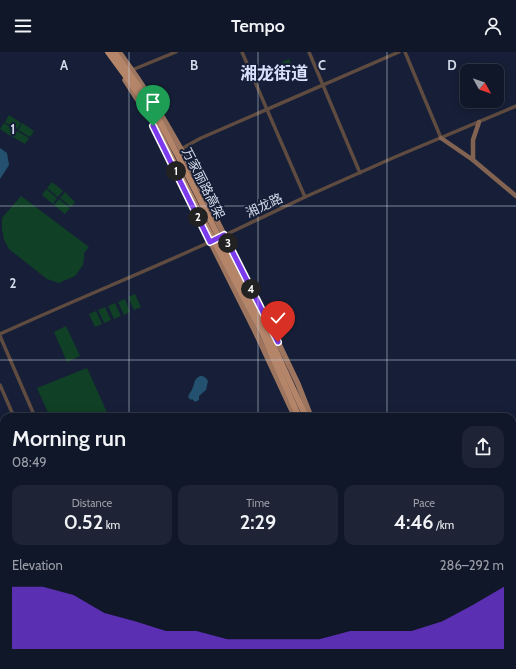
<!DOCTYPE html>
<meta charset="utf-8">
<style>
:root{--surface:#101729;--page:#1e2435;--text:#f1f3f6;--muted:#9c9fa8;--line:#303646;--accent:#7c3aed}
body{margin:0;font-family:Cabin,"Noto Sans SC",sans-serif;background:var(--page);color:var(--text);height:100vh;display:flex;flex-direction:column;font-size:15px;white-space:nowrap}
*{box-sizing:border-box;margin:0}
p{font-size:13px;color:var(--muted)}
.icon{flex:none;width:22px;height:22px;fill:none;stroke:currentColor;stroke-width:2;stroke-linecap:round;stroke-linejoin:round}
.map{position:relative;flex:1;overflow:hidden}
.details{position:absolute;left:0px;top:361px;width:516px;height:256px;display:flex;flex-direction:column;background:var(--surface);border-radius:12px 12px 0 0;box-shadow:0 2px 10px #0003,0 0 0 1px var(--line)}
.details>*{flex:none}
.needle{width:26px;rotate:130deg}
.controls{position:absolute;left:460px;top:12px;display:grid;gap:8px}
.controls a{display:grid;place-items:center;width:44px;height:44px;border-radius:8px;background:var(--surface);box-shadow:0 2px 10px #0003,0 0 0 1px var(--line);font-size:20px}
.pin{position:absolute;display:grid;place-items:center;width:34px;height:34px;color:#fff;margin:-41px -17px;border-radius:50% 50% 50% 0;rotate:-45deg;box-shadow:0 0 4px #0007}
.pin .icon{rotate:45deg}
.km{position:absolute;width:20px;height:20px;margin:-10px;border-radius:50%;background:#222;color:#fff;font-size:11px;line-height:20px;text-align:center}
.round{display:grid;place-items:center;flex:none;width:42px;height:42px;border-radius:12px;background:var(--page)}
.overview{display:flex;align-items:center;justify-content:space-between;height:68px;padding:0 12px}
h1{font-size:22px;font-weight:600;line-height:30px}
.figures{display:grid;grid-template-columns:repeat(3,1fr);gap:6px;height:68px;padding:4px 12px}
.figures div{display:grid;align-content:center;border-radius:10px;background:var(--page);text-align:center}
.figures b{font-size:20px;font-weight:600}
.figures small{font-size:11px;font-weight:400}
.figures p{font-size:11px}
.chart{height:112px;padding:8px 12px}
.chart p{display:flex;justify-content:space-between}
.chart svg{width:100%;height:72px;margin-top:4px;fill:var(--accent);opacity:.7}
header{display:flex;justify-content:space-between;align-items:center;height:52px;padding:0 12px;background:var(--surface);font-size:18px;font-weight:600}
.map>svg:first-child{display:block}
.green{fill:#104025}
.water{fill:#23516f}
.lines{fill:none;stroke-linecap:round;stroke-linejoin:round}
.street{stroke:#5f4b40;stroke-width:3.5}
.secondary{stroke:#826352;stroke-width:4.5}
.primary{stroke:#9d755f;stroke-width:5.5}
.highway{stroke:#b5856a;stroke-width:6}
.highway-bridge{stroke:#b5856a;stroke-width:6}
.route-casing{stroke:#fff;stroke-width:8}
.route{stroke:#7c3aed;stroke-width:5}
.grid{fill:none;stroke:#d2daea;stroke-width:1;stroke-opacity:0.55}
.labels{text-anchor:middle;dominant-baseline:central;stroke-width:4;stroke-linejoin:round;paint-order:stroke}
.street-label{font-size:13px;fill:#d2daea;stroke:#161f37}
.district-label{font-size:17px;font-weight:bold;fill:#dae1fe;stroke:#161f37}
.grid-label{font-size:13px;text-anchor:middle;font-weight:bold;fill:#d2daea;stroke:#161f37;stroke-width:4;stroke-linejoin:round;paint-order:stroke}
</style>
<header><svg class="icon" aria-label="menu" viewBox="0 0 24 24"><path d="M4 6h16M4 12h16M4 18h16"/></svg>Tempo<svg class="icon" aria-label="person" viewBox="0 0 24 24"><circle cx="12" cy="8" r="4"/><path d="M4 21q1-7 8-7t8 7"/></svg></header>
<div class="map">
<svg width="516" height="617" viewBox="0 0 516 617">
<rect width="100%" height="100%" fill="#161f37"/>
<!-- green -->
<g class="green">
<polygon points="289,7 295,20 288,23 282,10"/>
<polygon points="9,63 21,71 17,77 5,70"/>
<polygon points="4,71 16,78 12,85 0,77"/>
<polygon points="22,71 34,79 30,85 18,78"/>
<polygon points="17,79 29,86 25,92 13,85"/>
<polygon points="52,130 63,139 58,145 47,136"/>
<polygon points="46,137 57,146 53,152 42,143"/>
<polygon points="65,140 75,150 71,155 60,146"/>
<polygon points="21,144 89,195 84,201 84,207 83,213 75,224 59,231 47,227 9,197 4,188 2,177 2,166"/>
<polygon points="59,147 70,156 65,162 54,153"/>
<polygon points="135,242 141,255 134,258 128,245"/>
<polygon points="125,247 130,260 124,263 118,250"/>
<polygon points="115,251 121,264 114,267 108,254"/>
<polygon points="105,255 111,268 104,271 98,258"/>
<polygon points="96,259 102,272 95,275 89,262"/>
<polygon points="66,274 80,304 67,310 54,280"/>
<polygon points="87,316 109,365 50,365 37,336"/>
<polygon points="512,482 516,486 516,551 512,548"/>
</g>
<!-- water -->
<g class="water">
<polygon points="0,96 7,101 9,113 0,127"/>
<path d="M200,324C205,324 206,326 208,329L206,338L199,344V348L195,350L192,347L191,348L188,345C189,341 192,339 193,335C195,330 194,327 200,324Z"/>
</g>
<g class="lines">
<!-- street -->
<g class="street">
<polyline points="242,0 305,145"/>
<polyline points="309,0 360,121"/>
<polyline points="405,0 441,86"/>
<polyline points="132,18 176,0"/>
<polyline points="181,97 201,86 399,0"/>
<polyline points="223,184 305,145 395,105 516,54"/>
<path d="M0,282C70,250 142,221 212,189"/>
<polyline points="0,284 35,365"/>
<polyline points="0,333 14,365"/>
<polyline points="0,383 4,389"/>
<polyline points="0,441 4,450"/>
<polyline points="0,515 4,512"/>
<polyline points="0,547 4,545"/>
<polyline points="0,583 4,586"/>
<polyline points="512,589 516,588"/>
<polyline points="26,613 28,617"/>
<polyline points="143,613 145,617"/>
<polyline points="253,613 255,617"/>
<polyline points="390,617 403,613"/>
</g>
<!-- secondary -->
<g class="secondary">
<polyline points="441,86 473,108 516,144"/>
<polyline points="473,108 473,88 479,70"/>
</g>
<!-- primary -->
<g class="primary">
<path d="M119,0C142,31 162,63 181,97L278,290L298,332L311,365"/>
<polyline points="125,28 143,56"/>
<polyline points="198,165 255,279 295,365"/>
<polyline points="342,613 342,617"/>
</g>
<!-- highway -->
<g class="highway">
<polyline points="325,613 325,617"/>
<polyline points="331,613 331,617"/>
<polyline points="337,613 338,617"/>
<polyline points="349,613 350,617"/>
</g>
<!-- highway-bridge -->
<g class="highway-bridge">
<polyline points="108,0 138,41 155,73 202,166 262,280 299,365"/>
<polyline points="114,0 141,38 160,70 177,102 275,297 306,365"/>
</g>
</g>
<g class="lines">
<!-- route casing -->
<g class="route-casing">
<polyline id="route" points="153,74 210,190 224,183 278,290"/>
</g>
<!-- route -->
<use href="#route" class="route"/>
</g>
<!-- grid -->
<path class="grid" d="M129,0V365M258,0V365M387,0V365M0,154H516M0,308H516M0,463H4M512,463H516M129,613V617M258,613V617M387,613V617"/>
<g class="labels">
<!-- street labels -->
<g class="street-label">
<text transform="translate(204 131) rotate(63)">万家丽路高架</text>
<text transform="translate(264 153) rotate(-25)">湘龙路</text>
</g>
<!-- district labels -->
<g class="district-label">
<text x="274" y="21">湘龙街道</text>
</g>
</g>
<g class="grid-label">
<text x="64" y="18">A</text>
<text x="194" y="18">B</text>
<text x="322" y="18">C</text>
<text x="452" y="18">D</text>
<text x="13" y="82">1</text>
<text x="13" y="236">2</text>
</g>
</svg>
<div class="controls">
<a><svg class="needle" viewBox="-14 -14 28 28"><path d="M0-13l5 13h-10z" fill="#e53935"/><path d="M0 13l5-13h-10z" fill="#9c9fa8"/></svg></a>
</div>
<div class="pin" style="left:153px;top:74px;background:#1e9e55"><svg class="icon" aria-label="arrive" viewBox="0 0 24 24"><path d="M6 21V4h12l-3 4 3 4H6"/></svg></div>
<div class="pin" style="left:278px;top:290px;background:#d93025"><svg class="icon" aria-label="check" viewBox="0 0 24 24"><path d="M5 12l5 5 9-10"/></svg></div>
<b class="km" style="left:176px;top:119px">1</b>
<b class="km" style="left:198px;top:165px">2</b>
<b class="km" style="left:228px;top:191px">3</b>
<b class="km" style="left:251px;top:237px">4</b>
<section class="details">
<div class="overview"><div><h1>Morning run</h1><p>08:49</p></div><a class="round"><svg class="icon" aria-label="share" viewBox="0 0 24 24"><path d="M12 15V3M7 8l5-5 5 5M5 13v7h14v-7"/></svg></a></div>
<div class="figures">
<div><p>Distance</p><b>0.52<small> km</small></b></div>
<div><p>Time</p><b>2:29</b></div>
<div><p>Pace</p><b>4:46<small> /km</small></b></div>
</div>
<div class="chart"><p><span>Elevation</span>286–292 m</p>
<svg viewBox="0 0 160 44" preserveAspectRatio="none"><path d="M0 44V6L10 6L20 11L30 22L40 27L50 33L60 33L70 38L80 38L90 38L100 38L110 33L120 33L130 33L140 27L150 17L160 6V44z"/></svg>
</div>
</section>
</div>
